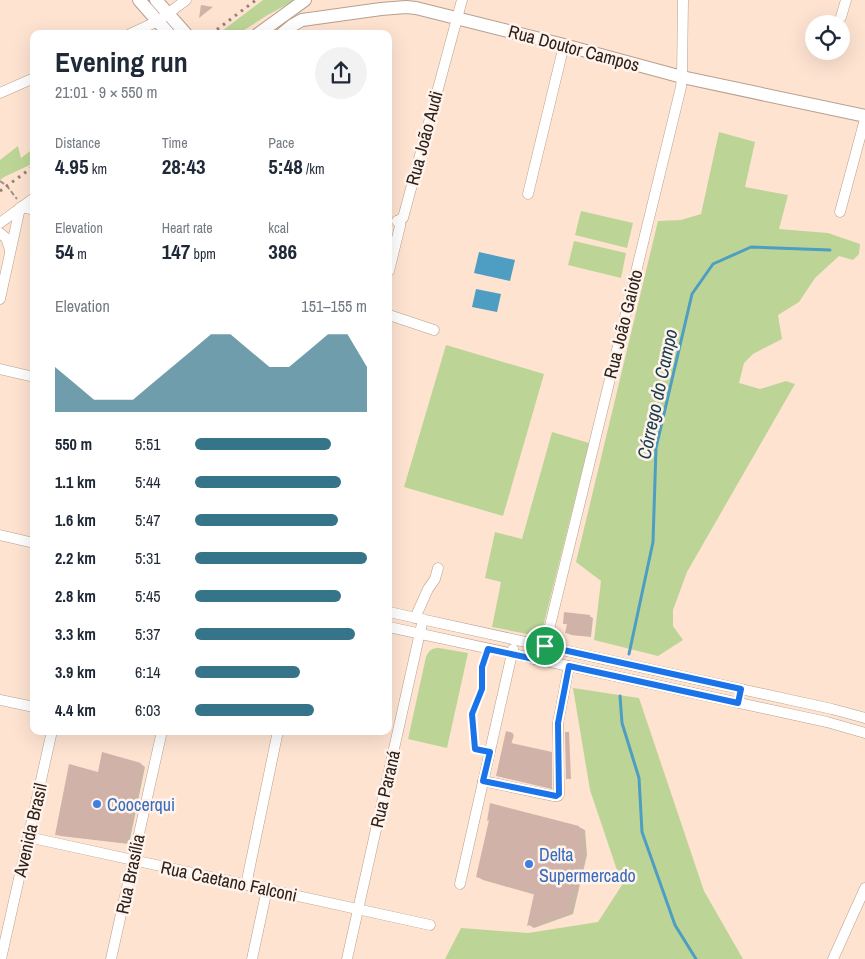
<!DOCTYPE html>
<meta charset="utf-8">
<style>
:root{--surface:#fff;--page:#f2f2f3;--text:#1f2937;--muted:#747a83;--accent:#357489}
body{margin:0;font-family:"Archivo Narrow",sans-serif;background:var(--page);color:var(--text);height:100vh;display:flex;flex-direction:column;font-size:19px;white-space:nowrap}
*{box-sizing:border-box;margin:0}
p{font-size:16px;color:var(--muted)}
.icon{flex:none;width:28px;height:28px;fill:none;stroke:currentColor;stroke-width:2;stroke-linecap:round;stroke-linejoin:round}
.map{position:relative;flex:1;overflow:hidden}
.details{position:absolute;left:30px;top:30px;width:362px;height:705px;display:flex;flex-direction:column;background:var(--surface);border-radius:10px;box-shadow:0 5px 20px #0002}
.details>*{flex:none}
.tools{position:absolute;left:805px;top:15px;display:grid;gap:10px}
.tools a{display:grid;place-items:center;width:45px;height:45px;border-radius:50%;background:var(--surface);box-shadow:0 5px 20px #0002;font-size:25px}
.pin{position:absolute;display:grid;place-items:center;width:42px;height:42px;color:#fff;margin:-21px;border:2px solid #fff;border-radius:50%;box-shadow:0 1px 5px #0007}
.round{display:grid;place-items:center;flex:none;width:52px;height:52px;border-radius:26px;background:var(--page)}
.headline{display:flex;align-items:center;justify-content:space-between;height:85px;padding:0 25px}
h1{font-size:28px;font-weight:700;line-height:38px}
.metrics{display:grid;grid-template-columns:repeat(3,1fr);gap:8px;height:85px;padding:5px 25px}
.metrics div{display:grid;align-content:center}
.metrics b{font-size:21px;font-weight:700}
.metrics small{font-size:14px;font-weight:400}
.metrics p{font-size:14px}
.chart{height:140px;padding:10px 25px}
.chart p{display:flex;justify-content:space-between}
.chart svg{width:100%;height:90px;margin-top:5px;fill:var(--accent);opacity:.7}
ul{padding:0 25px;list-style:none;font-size:16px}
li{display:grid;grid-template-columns:80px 60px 1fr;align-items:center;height:38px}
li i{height:12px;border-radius:6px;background:var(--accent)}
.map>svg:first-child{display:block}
.green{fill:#bcd597}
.water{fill:#4e9dc2}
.shadow{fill:#0003}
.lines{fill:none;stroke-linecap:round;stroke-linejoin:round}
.stream{stroke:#4e9dc2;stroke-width:3}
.building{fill:#d0b2a8}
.minor-casing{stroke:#b89f8e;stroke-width:11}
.major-casing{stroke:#b89f8e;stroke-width:14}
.path{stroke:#a59183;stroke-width:2;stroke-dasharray:5 2.5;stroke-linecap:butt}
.minor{stroke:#fff;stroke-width:10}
.major{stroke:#fff;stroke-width:12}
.rail{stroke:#928073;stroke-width:3;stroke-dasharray:2.5 5;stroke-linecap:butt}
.route-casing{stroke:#fff;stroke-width:10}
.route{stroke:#1a73e8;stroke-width:6}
.shop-dot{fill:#3f7fe0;stroke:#fff3ec;stroke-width:2}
.labels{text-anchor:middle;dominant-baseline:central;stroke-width:5;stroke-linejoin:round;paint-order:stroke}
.street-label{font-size:18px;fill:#2b211a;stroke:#fff3ec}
.shop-label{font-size:18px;fill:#366cbe;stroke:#fff3ec;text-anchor:start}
.water-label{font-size:19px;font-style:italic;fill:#183c4d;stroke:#fff3ec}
</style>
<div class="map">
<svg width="865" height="959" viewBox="0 0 865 959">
<rect width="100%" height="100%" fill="#fee3d1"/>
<!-- green -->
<g class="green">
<polygon points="263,0 295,0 266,16 238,34 218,34"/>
<polygon points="719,132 755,142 745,187 788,195 779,229 828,233 860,244 859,254 853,260 839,256 815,278 799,302 778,315 782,339 753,354 744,363 739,383 760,389 786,381 795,384 687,572 673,610 673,626 683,640 658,656 594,640 601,581 576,562 658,221 681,220 701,214"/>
<polygon points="18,146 21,158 34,148 34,163 4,177 0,180 0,160"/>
<polygon points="581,211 633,223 627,248 575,235"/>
<polygon points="574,241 626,253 621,278 568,265"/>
<polygon points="446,345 544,374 503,516 404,487"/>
<polygon points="552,432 589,443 542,631 538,635 532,635 492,627 501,582 485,578 495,532 522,539"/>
<path d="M439,648L468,653L447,748L408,739L426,657C429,650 432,648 439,648Z"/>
<polygon points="573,688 639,698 704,891 743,959 445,959 461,928 528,933 598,922 622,885 590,790"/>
</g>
<!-- water -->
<g class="water">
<polygon points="479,252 515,260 510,281 474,273"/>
<polygon points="476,289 501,294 497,312 472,307"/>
</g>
<!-- shadow -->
<g class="shadow">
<polygon points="589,616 593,618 591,637 571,635 567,633 568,625 564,623"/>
<polygon points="507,733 514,735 511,744 552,753 552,788 498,776"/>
<polygon points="103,754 141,764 145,767 129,844 61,836 57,834 99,774"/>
<polygon points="491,804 579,827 585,830 587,855 573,914 534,928 529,925 536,895 483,880 478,877 490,821 488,820"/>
</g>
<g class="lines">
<!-- stream -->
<g class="stream">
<polyline points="629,654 653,542 656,448 692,294 713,264 751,247 830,250"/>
<polyline points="620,696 622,723 639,778 642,832 675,925 696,959"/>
</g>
</g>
<!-- building -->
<g class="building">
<polygon points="201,5 213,7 199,18"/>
<polygon points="564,612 590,615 587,636 565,633 567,624 563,624"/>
<polygon points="506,731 513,733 511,743 552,752 552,789 496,776"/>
<polygon points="565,732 569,732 571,779 566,779"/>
<polygon points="102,752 141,763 125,843 55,835 69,764 98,772"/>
<polygon points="490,803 579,826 582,851 567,911 527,926 534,894 476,877 489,820 487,821"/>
</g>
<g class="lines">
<!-- minor casing -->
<g class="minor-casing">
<g id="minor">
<polyline points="841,17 846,0"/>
<polyline points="130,34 158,21 186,0"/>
<polyline points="0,93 34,78"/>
<polyline points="528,194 564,45"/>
<polyline points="21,207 34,210"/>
<polyline points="840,212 865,119"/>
<polyline points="397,221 403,218 462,0"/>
<polyline points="0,223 34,198"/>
<polyline points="0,233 6,238 10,250"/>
<polyline points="389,271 400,226 400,223 397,221"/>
<polyline points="0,299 20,208"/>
<polyline points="389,315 434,330"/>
<polyline points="0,369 34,377"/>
<polyline points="0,535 34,543"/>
<polyline points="389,612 832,709 865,718"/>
<polyline points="415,618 428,589 435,579 438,568"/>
<polyline points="389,627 827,722 865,733"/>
<path d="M534,659C540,655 543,653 545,646L681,87L682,77L683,0"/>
<polyline points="0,700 34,707"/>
<polyline points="483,781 554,796 558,796 559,794 558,723 569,666"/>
<polyline points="28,837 430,925"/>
<polyline points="460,884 513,649"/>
<polyline points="246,885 278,731"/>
<polyline points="1,959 52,731"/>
<polyline points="111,959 162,731"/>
<polyline points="252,959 267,889"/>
<polyline points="347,959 423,619"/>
<polyline points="833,959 865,888"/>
</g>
</g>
<!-- major casing -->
<g class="major-casing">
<g id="major">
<polyline points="139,0 169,34"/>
<polyline points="156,0 186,34"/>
<polyline points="258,34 305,0"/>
<polyline points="282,34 293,25 302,20 381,9 406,7 416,8 564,45 682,77 865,116"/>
</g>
</g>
<!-- path -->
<g class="path">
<polyline points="0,181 7,186 17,199"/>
<polyline points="480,750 475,749 472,713 482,689 482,667 485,658"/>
</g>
<!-- minor -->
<use href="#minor" class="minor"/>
<!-- major -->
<use href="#major" class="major"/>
<!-- rail -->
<g class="rail">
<polyline points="211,34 256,0"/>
<polyline points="0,191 34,166"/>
</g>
</g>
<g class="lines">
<!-- route casing -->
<g class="route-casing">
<path id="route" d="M545,646L741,689L738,703L569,666L558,723L559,794L556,796L483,781L490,752L475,749L472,714L482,689V667L488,649L534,659C540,655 543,653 545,646Z"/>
</g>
<!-- route -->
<use href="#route" class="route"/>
</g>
<!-- markers -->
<g class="shop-dot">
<circle cx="97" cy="804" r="5"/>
<circle cx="529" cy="864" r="5"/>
</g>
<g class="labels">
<!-- street labels -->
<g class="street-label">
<text transform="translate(574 48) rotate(15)">Rua Doutor Campos</text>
<text transform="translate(424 138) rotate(-75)">Rua João Audi</text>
<text transform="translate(623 324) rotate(-76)">Rua João Gaioto</text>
<text transform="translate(385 789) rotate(-77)">Rua Paraná</text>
<text transform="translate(30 830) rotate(-77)">Avenida Brasil</text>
<text transform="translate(130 874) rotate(-78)">Rua Brasília</text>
<text transform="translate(229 881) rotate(12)">Rua Caetano Falconi</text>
</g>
<!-- shop labels -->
<g class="shop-label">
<text x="107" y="804">Coocerqui</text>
<text x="539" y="854">Delta<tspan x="539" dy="21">Supermercado</tspan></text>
</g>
<!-- water labels -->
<g class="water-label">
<text transform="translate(657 394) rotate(-78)">Córrego do Campo</text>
</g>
</g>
</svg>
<div class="tools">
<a><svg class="icon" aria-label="locate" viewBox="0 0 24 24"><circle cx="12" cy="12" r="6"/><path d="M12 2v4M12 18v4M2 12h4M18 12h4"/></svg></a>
</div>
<div class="pin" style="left:545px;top:646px;background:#1e9e55"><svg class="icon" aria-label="arrive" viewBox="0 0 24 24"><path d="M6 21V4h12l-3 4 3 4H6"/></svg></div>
<section class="details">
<div class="headline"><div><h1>Evening run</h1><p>21:01 · 9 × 550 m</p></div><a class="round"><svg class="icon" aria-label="share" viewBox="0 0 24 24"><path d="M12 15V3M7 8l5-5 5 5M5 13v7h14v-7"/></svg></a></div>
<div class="metrics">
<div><p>Distance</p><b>4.95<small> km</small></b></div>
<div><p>Time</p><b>28:43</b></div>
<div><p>Pace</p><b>5:48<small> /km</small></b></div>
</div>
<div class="metrics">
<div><p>Elevation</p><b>54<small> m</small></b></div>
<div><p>Heart rate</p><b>147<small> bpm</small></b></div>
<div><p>kcal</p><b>386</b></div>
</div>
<div class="chart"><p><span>Elevation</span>151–155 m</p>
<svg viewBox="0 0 160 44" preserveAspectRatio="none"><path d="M0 44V22L10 30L20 38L30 38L40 38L50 30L60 22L70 14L80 6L90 6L100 14L110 22L120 22L130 14L140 6L150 6L160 22V44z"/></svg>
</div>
<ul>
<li><b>550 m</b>5:51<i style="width:79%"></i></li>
<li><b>1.1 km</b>5:44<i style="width:85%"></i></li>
<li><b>1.6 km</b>5:47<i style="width:83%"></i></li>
<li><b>2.2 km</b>5:31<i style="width:100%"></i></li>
<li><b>2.8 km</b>5:45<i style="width:85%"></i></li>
<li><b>3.3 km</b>5:37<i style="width:93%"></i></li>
<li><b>3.9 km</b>6:14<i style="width:61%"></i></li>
<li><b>4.4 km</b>6:03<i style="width:69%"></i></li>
</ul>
</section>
</div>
